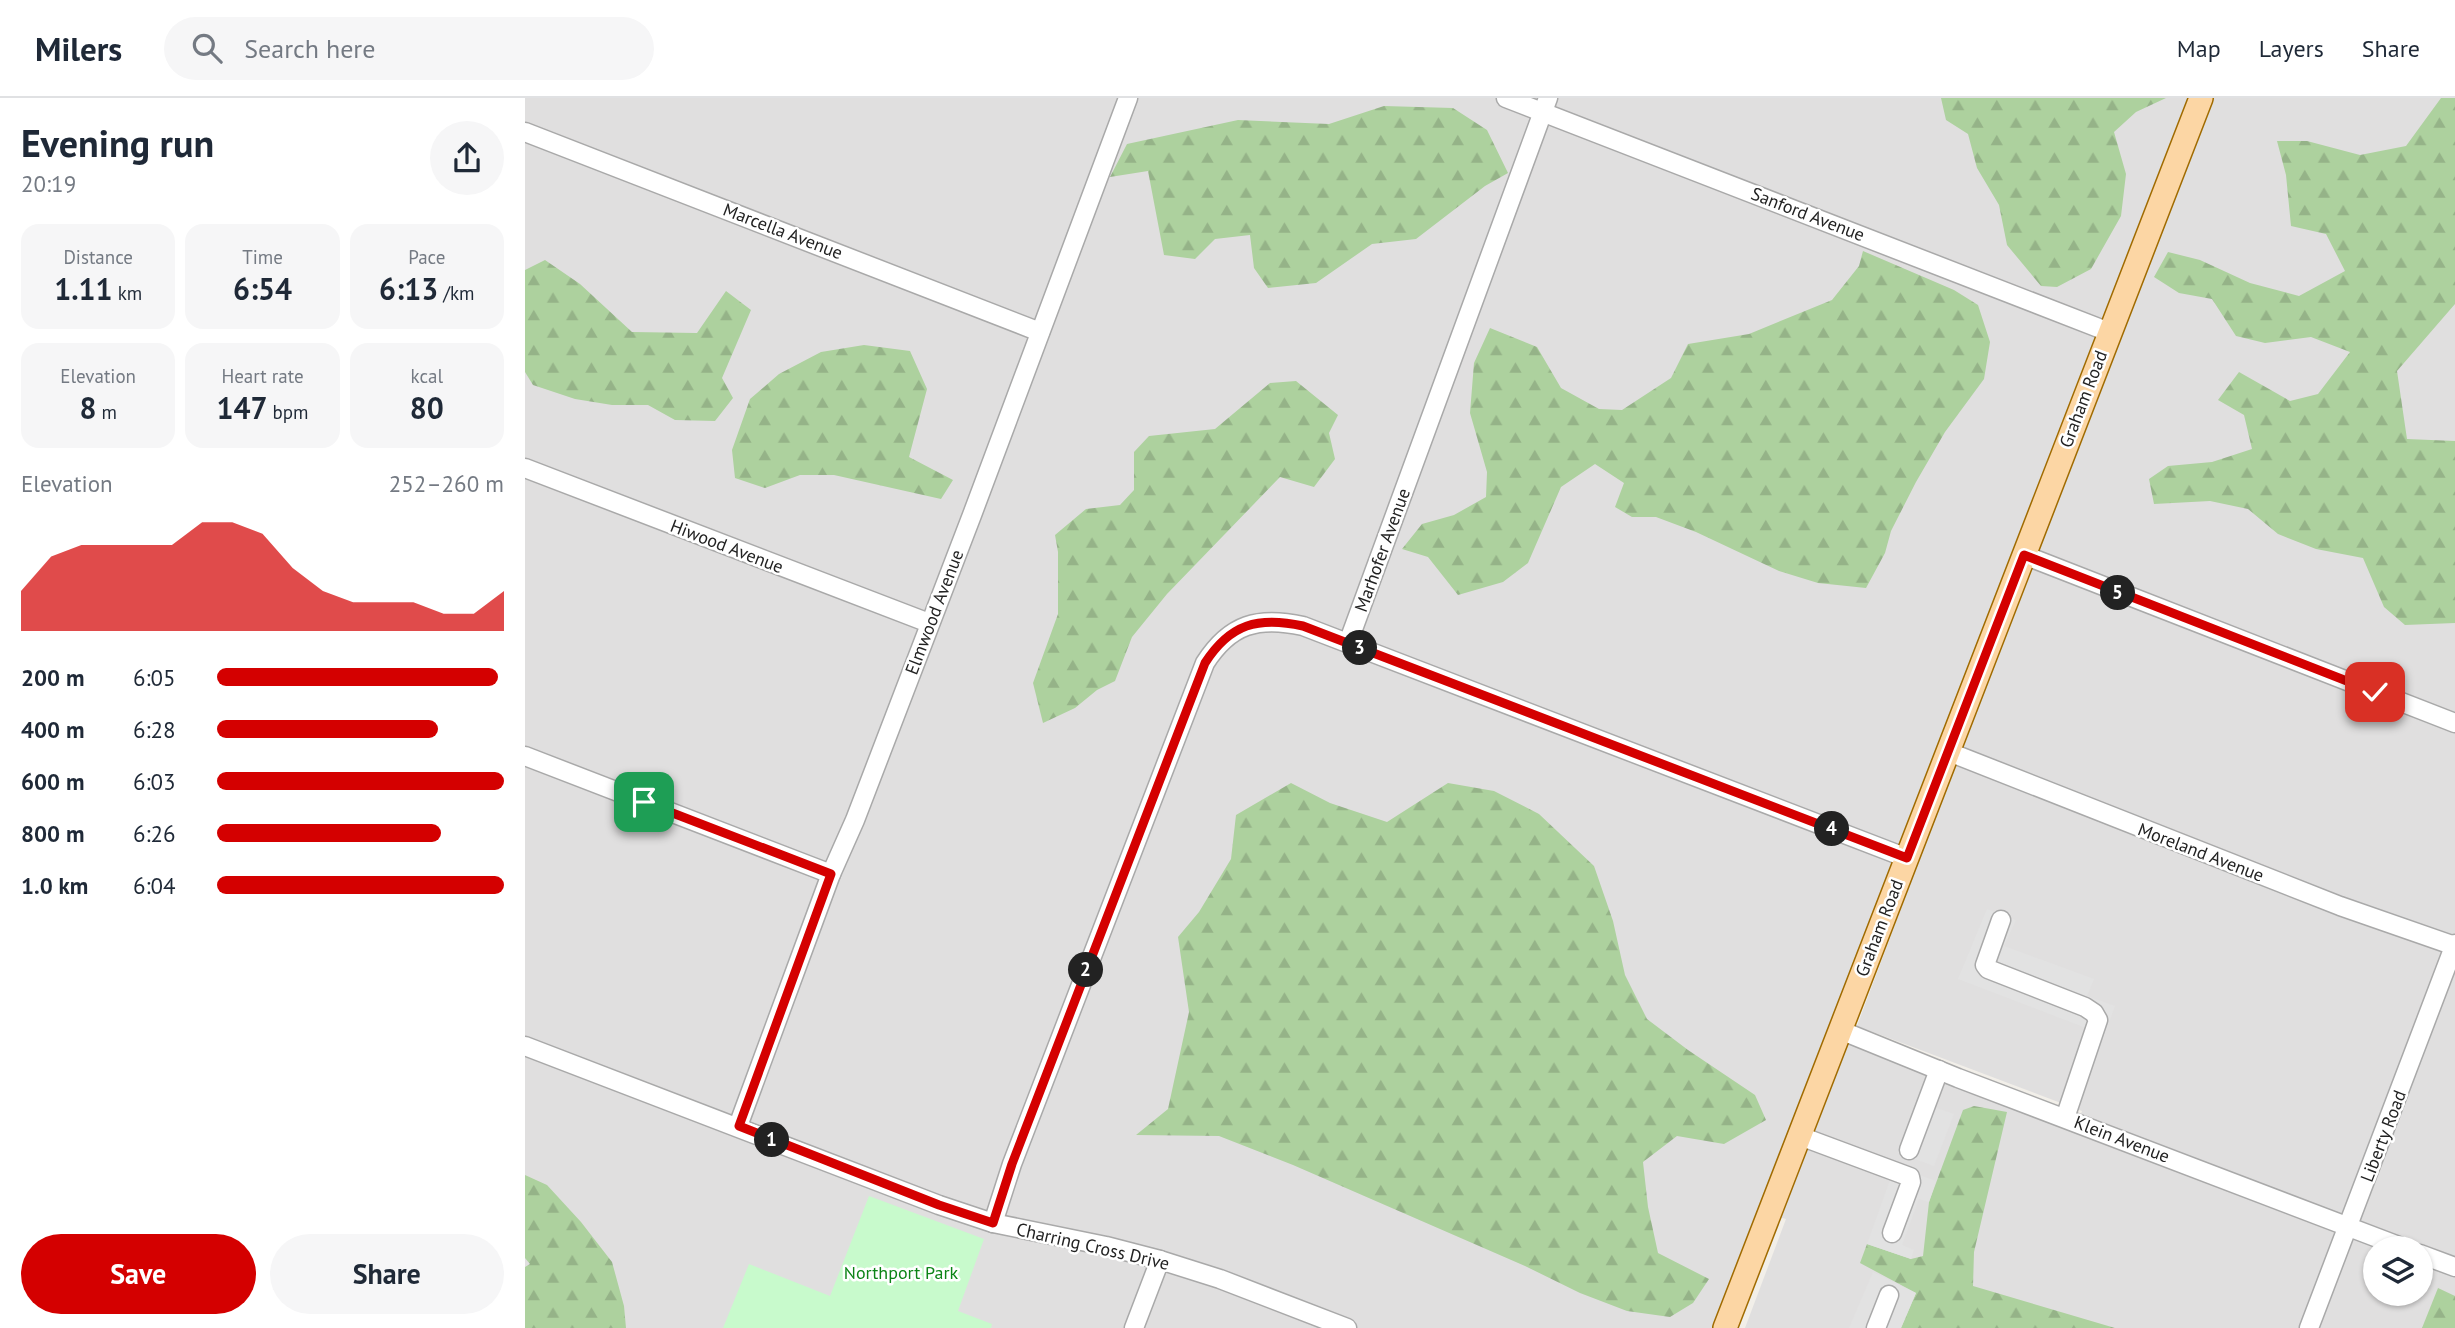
<!DOCTYPE html>
<meta charset="utf-8">
<style>
:root{--surface:#fff;--page:#f6f6f7;--text:#1f2937;--muted:#747a83;--line:#e0e1e3;--accent:#d40000}
body{margin:0;font-family:"PT Sans",sans-serif;background:var(--page);color:var(--text);height:100vh;display:flex;flex-direction:column;font-size:26px;white-space:nowrap}
*{box-sizing:border-box;margin:0}
p{font-size:23px;color:var(--muted)}
.icon{flex:none;width:38px;height:38px;fill:none;stroke:currentColor;stroke-width:2;stroke-linecap:round;stroke-linejoin:round}
.map{position:relative;flex:1;overflow:hidden}
.panel{display:flex;flex-direction:column;background:var(--surface);width:525px}
.panel>*{flex:none}
.buttons{position:absolute;left:1838px;top:1138px;display:grid;gap:14px}
.buttons a{display:grid;place-items:center;width:70px;height:70px;border-radius:50%;background:var(--surface);box-shadow:0 2px 5px #0004;font-size:35px}
.pin{position:absolute;display:grid;place-items:center;width:60px;height:60px;color:#fff;margin:-30px;border-radius:14px;box-shadow:0 4px 10px #0006}
.km{position:absolute;width:35px;height:35px;margin:-18px;border-radius:50%;background:#222;color:#fff;font-size:19px;line-height:35px;text-align:center}
.round{display:grid;place-items:center;flex:none;width:74px;height:74px;border-radius:37px;background:var(--page)}
.overview{display:flex;align-items:center;justify-content:space-between;height:119px;padding:0 21px}
h1{font-size:38px;font-weight:600;line-height:52px}
.stats{display:grid;grid-template-columns:repeat(3,1fr);gap:10px;height:119px;padding:7px 21px}
.stats div{display:grid;align-content:center;border-radius:18px;background:var(--page);text-align:center}
.stats b{font-size:30px;font-weight:600}
.stats small{font-size:19px;font-weight:400}
.stats p{font-size:19px}
.chart{height:196px;padding:14px 21px}
.chart p{display:flex;justify-content:space-between}
.chart svg{width:100%;height:126px;margin-top:7px;fill:var(--accent);opacity:.7}
.cta{display:flex;gap:14px;margin-top:auto;padding:14px 21px}
.cta a{flex:1;height:80px;border-radius:42px;background:var(--accent);color:#fff;font-size:28px;font-weight:600;line-height:80px;text-align:center}
.cta a+a{background:var(--page);color:var(--text)}
ul{padding:0 21px;list-style:none;font-size:23px}
li{display:grid;grid-template-columns:112px 84px 1fr;align-items:center;height:52px}
li i{height:18px;border-radius:9px;background:var(--accent)}
header{display:flex;align-items:center;gap:42px;box-sizing:border-box;height:98px;padding:0 35px;background:var(--surface);border-bottom:2px solid var(--line)}
header strong{font-size:33px}
nav{display:flex;gap:38px;margin-inline-start:auto;font-size:24px}
.search{width:490px;height:63px;background:var(--page);display:flex;align-items:center;gap:18px;box-sizing:border-box;padding:0 24px;border-radius:38px;color:var(--muted);font-size:26px}
main{display:flex;flex:1;min-height:0}
.map>svg:first-child{display:block}
.residential{fill:#e0dfdf;fill-rule:evenodd}
.forest{fill:url(#forest-firs)}
.park{fill:#c8facc}
.parking{fill:#e2e2e2}
.lines{fill:none;stroke-linecap:round;stroke-linejoin:round}
.minor-casing{stroke:#a9a9a9;stroke-width:21}
.major-casing{stroke:#a06b00;stroke-width:26}
.minor{stroke:#fff;stroke-width:18}
.major{stroke:#fcd6a4;stroke-width:23}
.route-casing{stroke:#fff;stroke-width:14}
.route{stroke:#d40000;stroke-width:9}
.labels{text-anchor:middle;dominant-baseline:central;stroke-width:5;stroke-linejoin:round;paint-order:stroke}
.street-label{font-size:18px;fill:#222;stroke:#fff}
.park-label{font-size:18px;fill:#0c8416;stroke:#fff}
</style>
<header>
<strong>Milers</strong>
<div class="search"><svg class="icon" aria-label="search" viewBox="0 0 24 24"><circle cx="10" cy="10" r="6"/><path d="M15 15l6 6"/></svg>Search here</div>
<nav><a>Map</a><a>Layers</a><a>Share</a></nav>
</header>
<main>
<section class="panel">
<div class="overview"><div><h1>Evening run</h1><p>20:19</p></div><a class="round"><svg class="icon" aria-label="share" viewBox="0 0 24 24"><path d="M12 15V3M7 8l5-5 5 5M5 13v7h14v-7"/></svg></a></div>
<div class="stats">
<div><p>Distance</p><b>1.11<small> km</small></b></div>
<div><p>Time</p><b>6:54</b></div>
<div><p>Pace</p><b>6:13<small> /km</small></b></div>
</div>
<div class="stats">
<div><p>Elevation</p><b>8<small> m</small></b></div>
<div><p>Heart rate</p><b>147<small> bpm</small></b></div>
<div><p>kcal</p><b>80</b></div>
</div>
<div class="chart"><p><span>Elevation</span>252–260 m</p>
<svg viewBox="0 0 160 44" preserveAspectRatio="none"><path d="M0 44V30L10 18L20 14L30 14L40 14L50 14L60 6L70 6L80 10L90 22L100 30L110 34L120 34L130 34L140 38L150 38L160 30V44z"/></svg>
</div>
<ul>
<li><b>200 m</b>6:05<i style="width:98%"></i></li>
<li><b>400 m</b>6:28<i style="width:77%"></i></li>
<li><b>600 m</b>6:03<i style="width:100%"></i></li>
<li><b>800 m</b>6:26<i style="width:78%"></i></li>
<li><b>1.0 km</b>6:04<i style="width:100%"></i></li>
</ul>
<div class="cta"><a>Save</a><a>Share</a></div>
</section>
<div class="map">
<svg width="1930" height="1230" viewBox="0 0 1930 1230">
<defs>
<pattern id="forest-firs" width="22" height="20" patternUnits="userSpaceOnUse" patternTransform="scale(1.75)"><rect width="22" height="20" fill="#add19e"/><path d="M5 1l3.5 6h-7zM16 11l3.5 6h-7z" fill="#95b388"/></pattern>
</defs>
<rect width="100%" height="100%" fill="#f2efe9"/>
<!-- residential -->
<path class="residential" d="M0,0H1930V1230H1220L1261,1121L1244,1116L1200,1230H0ZM1384,756L1395,760L1332,928L1557,1013L1553,1024L1316,933ZM1850,1150H1895V1195H1850Z"/>
<!-- forest -->
<g class="forest">
<polygon points="1416,0 1641,0 1611,14 1589,34 1601,76 1596,118 1566,171 1532,189 1516,188 1482,147 1474,107 1452,70 1443,36 1421,22"/>
<polygon points="1916,0 1930,0 1930,206 1872,273 1882,341 1930,343 1930,525 1880,527 1859,509 1838,460 1791,451 1753,436 1723,411 1685,403 1629,406 1624,381 1643,368 1687,364 1727,351 1719,317 1693,302 1714,274 1765,303 1793,296 1825,254 1786,239 1740,245 1711,238 1687,201 1654,195 1629,179 1643,154 1675,162 1725,185 1774,198 1820,173 1801,136 1766,128 1761,77 1752,43 1782,43 1835,57 1881,48"/>
<polygon points="859,8 928,10 962,32 983,75 960,88 891,141 847,146 791,185 743,190 729,170 725,137 690,141 670,161 639,157 623,73 585,79 602,46 713,22 804,26"/>
<polygon points="1338,153 1429,192 1453,207 1465,244 1459,281 1420,334 1391,384 1366,433 1360,455 1341,490 1293,485 1254,473 1171,434 1131,419 1107,419 1090,409 1099,385 1070,366 1036,389 1003,465 978,484 933,497 903,459 877,451 897,426 929,417 961,399 962,374 945,315 949,265 965,230 1012,249 1036,290 1074,311 1097,312 1146,280 1163,246 1224,236 1307,202 1334,168"/>
<polygon points="20,162 55,186 107,234 172,235 201,193 226,212 197,280 208,300 190,323 150,322 123,307 87,307 50,301 8,287 0,274 0,172"/>
<polygon points="339,247 385,253 402,291 384,359 428,382 416,401 309,377 275,377 240,390 210,380 207,352 225,301 254,276 296,254"/>
<polygon points="771,283 813,317 804,335 810,361 789,389 755,379 642,496 607,539 590,583 572,592 550,610 518,625 508,585 533,516 533,454 530,437 561,411 595,407 609,392 609,354 624,338 690,331 745,285"/>
<polygon points="766,685 805,705 862,724 923,685 969,693 1014,716 1069,768 1088,823 1100,877 1122,921 1163,952 1230,997 1241,1022 1199,1046 1152,1038 1118,1064 1123,1109 1133,1155 1184,1181 1168,1205 1145,1219 1102,1213 1055,1195 1000,1168 768,1067 694,1038 611,1037 643,1011 664,914 653,839 674,814 706,761 711,717"/>
<polygon points="1449,1008 1482,1014 1449,1154 1448,1188 1590,1230 1376,1230 1391,1195 1335,1165 1342,1146 1386,1161 1398,1158 1404,1104 1438,1012"/>
<polygon points="0,1077 22,1087 56,1124 87,1164 99,1208 101,1230 0,1230 0,1169 5,1166 0,1160"/>
<polygon points="1913,1190 1930,1198 1930,1230 1897,1230"/>
</g>
<!-- park -->
<polygon class="park" points="344,1098 459,1141 433,1213 467,1226 466,1230 198,1230 224,1166 305,1198"/>
<!-- parking -->
<g class="parking">
<polygon points="1462,811 1491,822 1479,848 1569,881 1562,898 1590,908 1578,941 1563,934 1561,930 1433,881"/>
<polygon points="1394,1004 1429,1016 1409,1068 1373,1055"/>
<polygon points="1370,1068 1411,1083 1404,1104 1394,1101 1377,1147 1389,1152 1386,1161 1342,1146"/>
<polygon points="1348,1174 1391,1195 1376,1230 1324,1230"/>
</g>
<g class="lines">
<!-- minor casing -->
<g class="minor-casing">
<g id="minor">
<polyline points="981,0 1584,234"/>
<polyline points="0,34 515,234"/>
<polyline points="0,370 404,525"/>
<polyline points="1499,457 1930,625"/>
<polyline points="823,545 1023,0"/>
<polyline points="1424,654 1815,808 1930,848"/>
<polyline points="0,658 306,776"/>
<polyline points="1476,822 1460,867 1463,871 1560,909 1569,915 1573,922 1540,1020"/>
<polyline points="1315,932 1433,980 1879,1150"/>
<polyline points="0,948 414,1107 468,1125 581,1148 635,1162 695,1181 822,1230"/>
<polyline points="213,1028 306,776 330,722 447,417 603,0"/>
<polyline points="1275,1038 1385,1079 1386,1084 1367,1135"/>
<polyline points="1384,1052 1414,972"/>
<path d="M468,1125L487,1066L680,565C705,526 733,518 778,528L1382,760"/>
<polyline points="1895,1156 1930,1169"/>
<polyline points="609,1230 635,1162"/>
<polyline points="1351,1230 1364,1197"/>
<polyline points="1784,1230 1930,846"/>
</g>
</g>
<!-- major casing -->
<g class="major-casing">
<polyline id="major" points="1200,1230 1676,0"/>
</g>
<!-- minor -->
<use href="#minor" class="minor"/>
<!-- major -->
<use href="#major" class="major"/>
</g>
<g class="lines">
<!-- route casing -->
<g class="route-casing">
<path id="route" d="M119,704L306,776L214,1028L414,1107L468,1125L487,1066L680,565C705,526 733,518 778,528L1382,760L1499,457L1850,594"/>
</g>
<!-- route -->
<use href="#route" class="route"/>
</g>
<g class="labels">
<!-- street labels -->
<g class="street-label">
<text transform="translate(1283 116) rotate(21)">Sanford Avenue</text>
<text transform="translate(258 133) rotate(21)">Marcella Avenue</text>
<text transform="translate(1558 301) rotate(-69)">Graham Road</text>
<text transform="translate(202 448) rotate(21)">Hiwood Avenue</text>
<text transform="translate(857 452) rotate(-70)">Marhofer Avenue</text>
<text transform="translate(409 514) rotate(-69)">Elmwood Avenue</text>
<text transform="translate(1676 754) rotate(21)">Moreland Avenue</text>
<text transform="translate(1354 830) rotate(-69)">Graham Road</text>
<text transform="translate(1858 1038) rotate(-69)">Liberty Road</text>
<text transform="translate(1597 1041) rotate(21)">Klein Avenue</text>
<text transform="translate(568 1148) rotate(13)">Charring Cross Drive</text>
</g>
<!-- park labels -->
<g class="park-label">
<text x="376" y="1174">Northport Park</text>
</g>
</g>
</svg>
<div class="buttons">
<a><svg class="icon" aria-label="layers" viewBox="0 0 24 24"><path d="M12 4l9 5-9 5-9-5zM3 14l9 5 9-5"/></svg></a>
</div>
<div class="pin" style="left:119px;top:704px;background:#1e9e55"><svg class="icon" aria-label="arrive" viewBox="0 0 24 24"><path d="M6 21V4h12l-3 4 3 4H6"/></svg></div>
<div class="pin" style="left:1850px;top:594px;background:#d93025"><svg class="icon" aria-label="check" viewBox="0 0 24 24"><path d="M5 12l5 5 9-10"/></svg></div>
<b class="km" style="left:247px;top:1042px">1</b>
<b class="km" style="left:561px;top:872px">2</b>
<b class="km" style="left:835px;top:550px">3</b>
<b class="km" style="left:1307px;top:731px">4</b>
<b class="km" style="left:1593px;top:495px">5</b>
</div>
</main>
